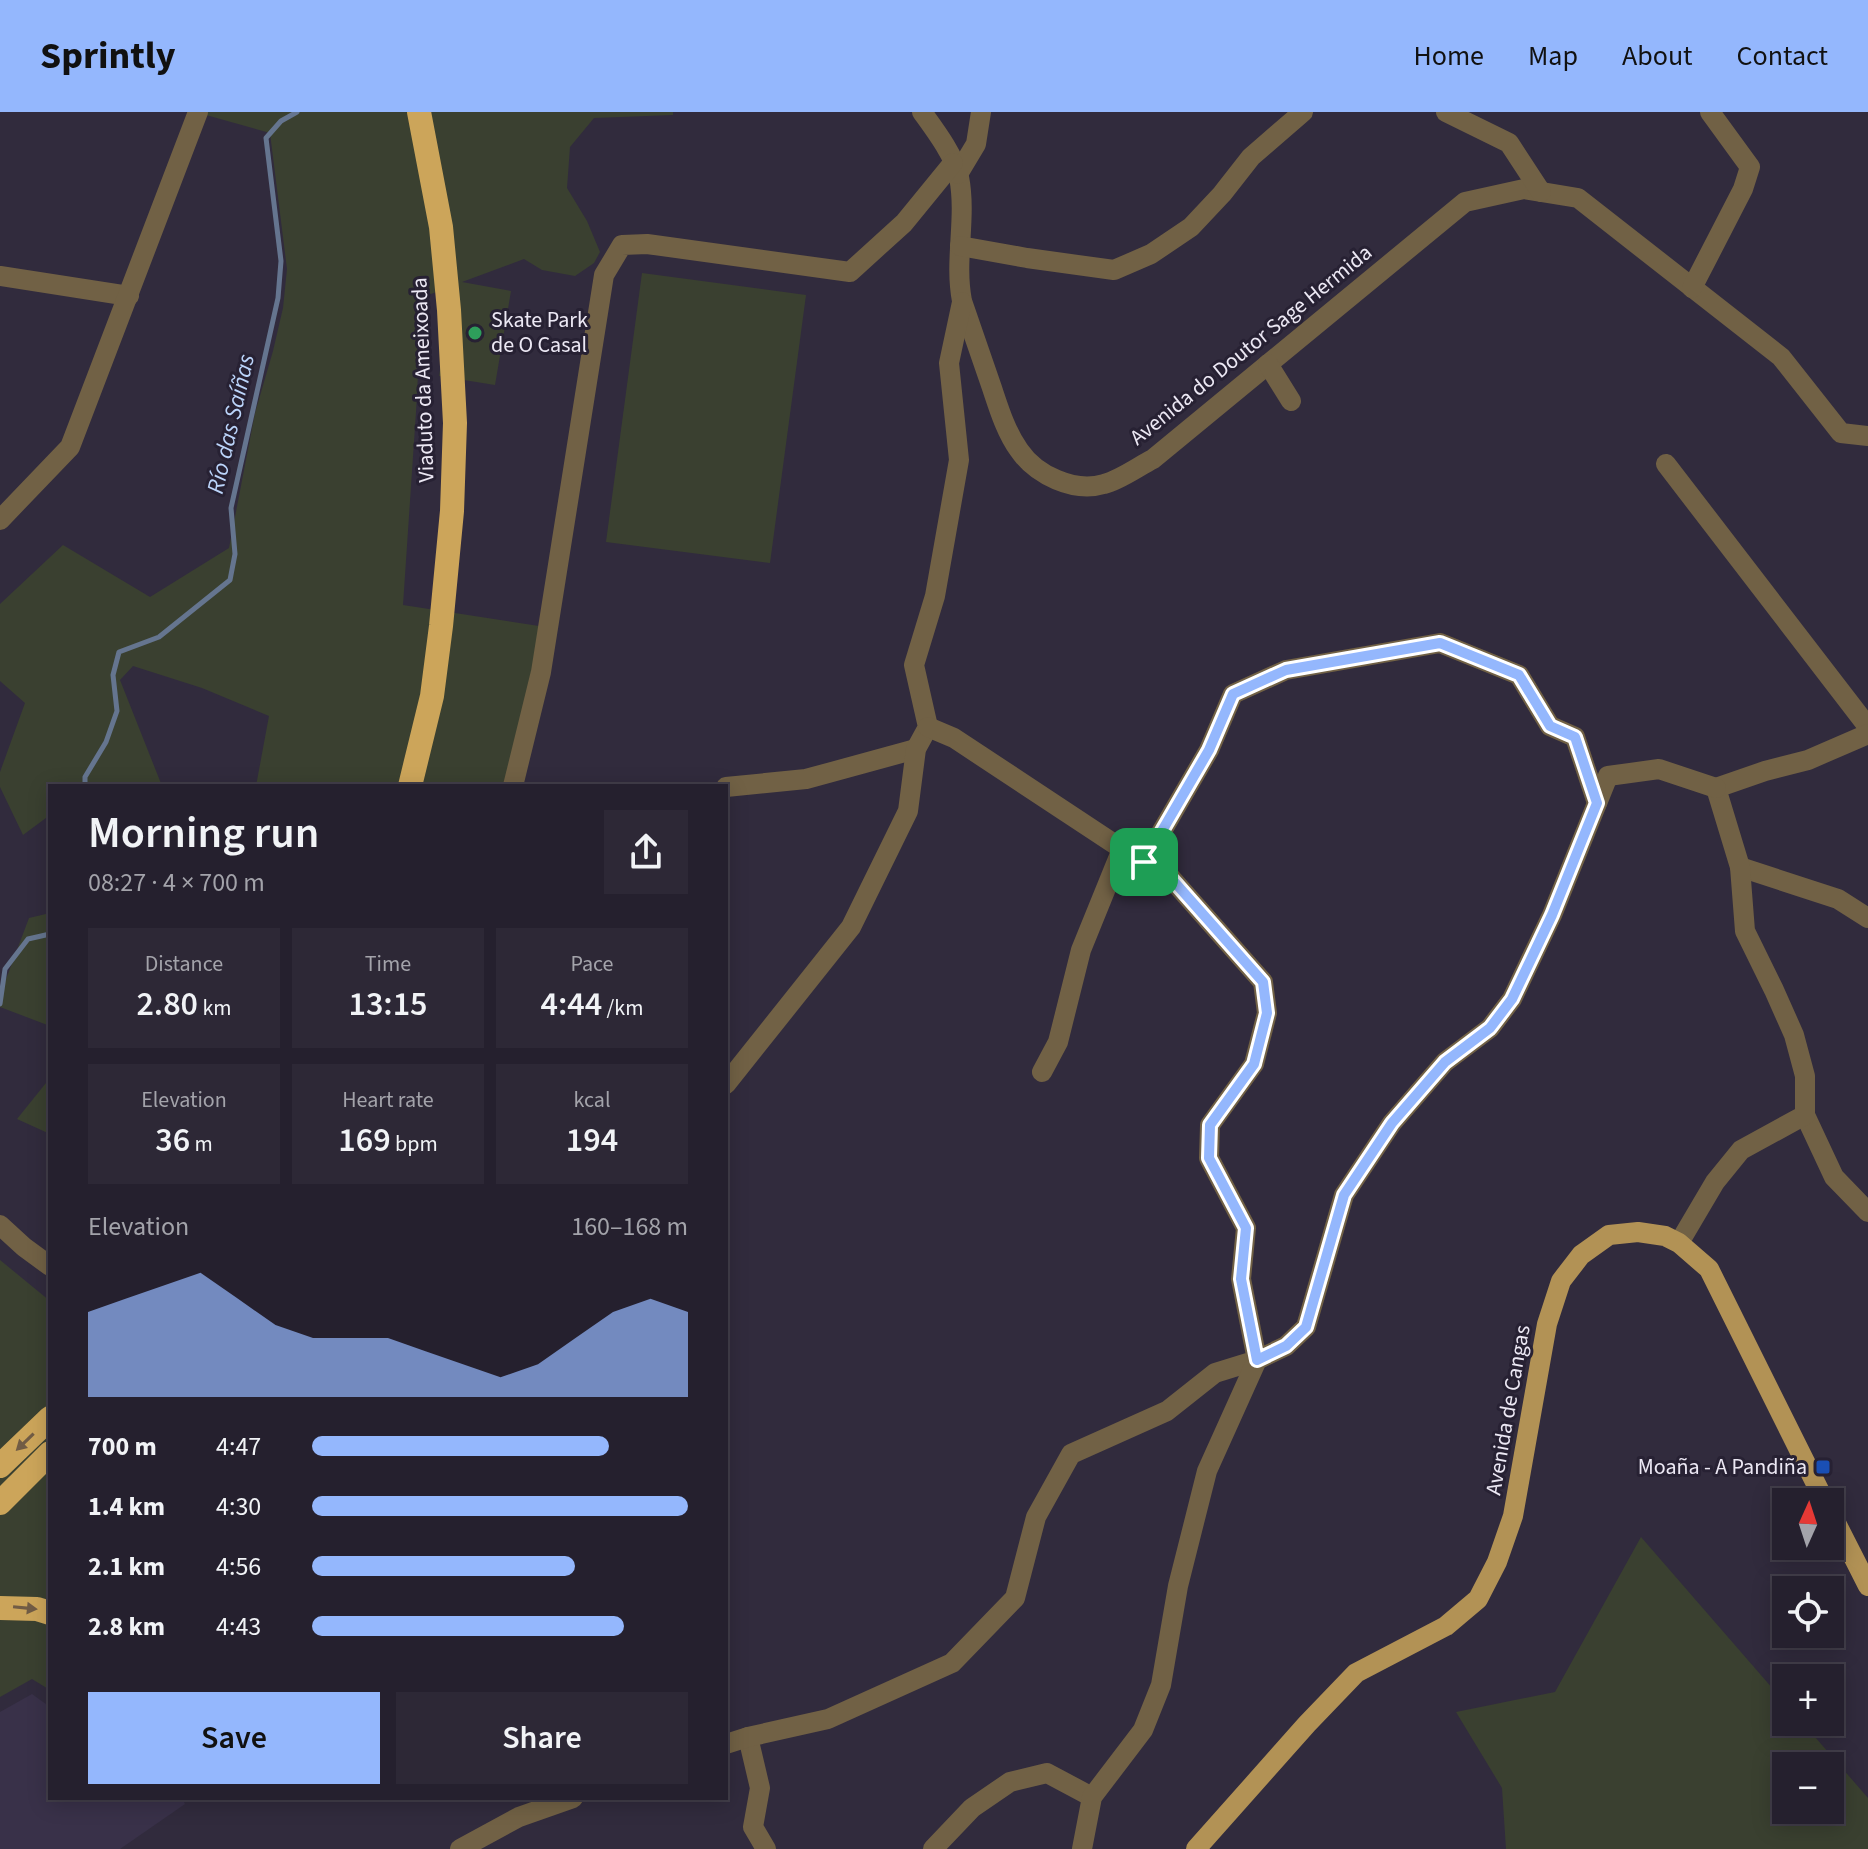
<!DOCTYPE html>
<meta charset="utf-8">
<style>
:root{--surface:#25202e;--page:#2d2836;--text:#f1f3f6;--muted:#a3a3aa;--line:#423e4a;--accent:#94b7fd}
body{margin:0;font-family:"Source Sans 3",sans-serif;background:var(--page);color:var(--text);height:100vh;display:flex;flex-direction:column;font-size:30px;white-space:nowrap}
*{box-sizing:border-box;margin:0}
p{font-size:26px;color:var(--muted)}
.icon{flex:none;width:44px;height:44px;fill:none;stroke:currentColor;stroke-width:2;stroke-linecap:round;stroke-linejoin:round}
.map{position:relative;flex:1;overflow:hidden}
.panel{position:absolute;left:48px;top:672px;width:680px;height:1016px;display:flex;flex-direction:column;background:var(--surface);border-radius:0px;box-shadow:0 4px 20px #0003,0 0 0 2px var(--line)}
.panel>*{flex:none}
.needle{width:52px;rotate:3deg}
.buttons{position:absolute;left:1772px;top:1376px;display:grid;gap:16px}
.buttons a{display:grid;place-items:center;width:72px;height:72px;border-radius:0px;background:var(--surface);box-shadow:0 4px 20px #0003,0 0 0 2px var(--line);font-size:40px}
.pin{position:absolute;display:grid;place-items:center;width:68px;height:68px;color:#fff;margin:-34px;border-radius:16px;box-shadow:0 4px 12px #0006}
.round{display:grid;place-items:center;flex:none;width:84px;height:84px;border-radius:0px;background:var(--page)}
.headline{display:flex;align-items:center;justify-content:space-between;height:136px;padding:0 40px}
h1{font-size:44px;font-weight:600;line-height:60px}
.metrics{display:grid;grid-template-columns:repeat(3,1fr);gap:12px;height:136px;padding:8px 40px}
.metrics div{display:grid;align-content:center;border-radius:0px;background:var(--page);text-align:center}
.metrics b{font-size:34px;font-weight:600}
.metrics small{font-size:22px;font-weight:400}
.metrics p{font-size:22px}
.chart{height:224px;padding:16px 40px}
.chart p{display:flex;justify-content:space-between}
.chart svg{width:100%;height:144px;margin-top:8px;fill:var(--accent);opacity:.7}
.action{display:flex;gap:16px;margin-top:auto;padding:16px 40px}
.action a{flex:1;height:92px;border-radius:0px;background:var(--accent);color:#111;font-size:32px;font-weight:600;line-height:92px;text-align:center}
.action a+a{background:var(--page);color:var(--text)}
ul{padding:0 40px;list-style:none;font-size:26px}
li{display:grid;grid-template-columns:128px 96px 1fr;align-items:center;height:60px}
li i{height:20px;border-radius:10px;background:var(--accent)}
header{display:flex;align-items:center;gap:48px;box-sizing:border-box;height:112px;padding:0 40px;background:var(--accent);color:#111}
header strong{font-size:38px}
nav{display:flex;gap:44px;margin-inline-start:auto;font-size:28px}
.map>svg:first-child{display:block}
.built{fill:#393149}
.green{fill:#3a4030;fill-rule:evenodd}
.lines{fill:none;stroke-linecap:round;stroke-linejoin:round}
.stream{stroke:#65758f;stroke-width:5}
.minor{stroke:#716145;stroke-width:20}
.major{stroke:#b29255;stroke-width:20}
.highway{stroke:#cca55a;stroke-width:24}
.oneway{fill:#715c45}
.route-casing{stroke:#fff;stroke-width:16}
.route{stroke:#94b7fd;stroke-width:10}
.leisure-dot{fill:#2e9e5b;stroke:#272133;stroke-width:3}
.transit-dot{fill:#1a4fb4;stroke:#272133;stroke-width:3}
.labels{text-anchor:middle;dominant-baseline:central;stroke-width:6;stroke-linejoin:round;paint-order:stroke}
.poi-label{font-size:22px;fill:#ece8f4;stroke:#272133;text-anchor:start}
.street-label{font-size:22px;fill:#ece8f4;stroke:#272133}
.water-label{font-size:24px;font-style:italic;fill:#bbd4fa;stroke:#272133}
</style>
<header>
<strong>Sprintly</strong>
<nav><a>Home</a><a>Map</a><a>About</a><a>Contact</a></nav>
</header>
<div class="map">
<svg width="1868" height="1737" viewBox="0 0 1868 1737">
<rect width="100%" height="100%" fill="#312b3d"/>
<!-- built -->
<polygon class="built" points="32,1582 50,1595 50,1686 182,1686 185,1692 120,1737 0,1737 0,1600"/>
<!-- green -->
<g class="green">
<polygon points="208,0 673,0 673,3 594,6 570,35 567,76 587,109 600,140 594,151 575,164 542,158 524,147 462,170 511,179 495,273 439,264 454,174 422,185 416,300 403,493 539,514 533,566 506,674 256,674 269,604 202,576 133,554 120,568 162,674 50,674 50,703 23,723 0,675 0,660 25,591 0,569 0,492 63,433 150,485 229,436 255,301 273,239 283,196 287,157 270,21 206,3"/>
<polygon points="642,161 806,183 770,451 606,430"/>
<polygon points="50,801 50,914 0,895 0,883 29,806"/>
<polygon points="50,966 50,1022 17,1007"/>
<polygon points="0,1148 50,1189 50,1578 32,1567 0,1585"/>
<path d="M1641,1425L1786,1592V1610H1802L1868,1686V1737H1506L1502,1676L1456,1600L1555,1580ZM1830,1654V1698H1786V1654Z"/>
</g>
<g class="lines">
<!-- stream -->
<g class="stream">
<polyline points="85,674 85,665 106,630 117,599 113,563 119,540 159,525 230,468 235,442 231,396 278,186 281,149 266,26 281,9 297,0"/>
<polyline points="0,892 5,857 28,827 50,822"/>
</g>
<!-- minor -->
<g class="minor">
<path d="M922,0C935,18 954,43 959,65C967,106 954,148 962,189C972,218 982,247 992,276C999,297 1006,320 1019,338C1036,363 1074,381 1104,372C1120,368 1139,354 1153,347L1465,90L1524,77L1578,86L1781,245L1841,321L1868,324"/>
<polyline points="1446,0 1509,31 1541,80"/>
<polyline points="958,62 976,32 981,0"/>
<polyline points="960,134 1027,146 1114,158 1151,142 1191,115 1222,82 1251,45 1303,0"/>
<polyline points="0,164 129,184"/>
<polyline points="1692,176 1743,77 1750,55 1710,0"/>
<polyline points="1268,252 1291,289"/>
<polyline points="1666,352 1868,615"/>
<polyline points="0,408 70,335 198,0"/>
<polyline points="513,674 541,560 604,163 622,133 647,132 850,160 904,111 953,51"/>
<polyline points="726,675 806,667 916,637"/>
<polyline points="1144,750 1209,638 1233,582 1286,558 1440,531 1519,563 1550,614 1575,625 1597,691"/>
<polyline points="1740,755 1838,787 1868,806"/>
<polyline points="1042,960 1058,930 1081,838 1122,737"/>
<polyline points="726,972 851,815 908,699 916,637 928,615 914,553 935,484 959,348 949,251 962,190"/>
<polyline points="1805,1003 1834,1065 1868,1100"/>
<polyline points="0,1113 24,1135 50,1154"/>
<polyline points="1679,1131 1715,1070 1741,1038 1805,1003 1805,964 1794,923 1774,878 1745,819 1740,755 1716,676 1765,659 1808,648 1868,622"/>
<polyline points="748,1625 760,1676 753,1715 766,1737"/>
<polyline points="726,1632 748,1625 828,1607 952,1551 1015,1486 1036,1405 1071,1342 1167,1299 1215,1261 1257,1248 1241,1167 1246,1116 1209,1046 1210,1013 1254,952 1267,901 1263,870 1170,765 1122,737 954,626 928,615"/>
<polyline points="460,1737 519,1705 573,1686"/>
<polyline points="933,1737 972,1696 1010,1670 1047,1661 1092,1685"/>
<polyline points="1082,1737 1092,1685 1143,1618 1161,1573 1178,1474 1207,1359 1257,1248 1286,1234 1306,1215 1344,1083 1392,1011 1445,950 1490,916 1512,887 1552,803 1608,664 1659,657 1716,676"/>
</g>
<!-- major -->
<g class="major">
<polyline points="1830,1399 1868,1474"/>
<polyline points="1196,1737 1307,1612 1356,1561 1446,1514 1478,1487 1497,1450 1513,1404 1547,1212 1561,1169 1581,1143 1609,1123 1638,1120 1665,1124 1679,1131 1709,1157 1825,1390"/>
</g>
<!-- highway -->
<g class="highway">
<polyline points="410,674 432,584 441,514 452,399 455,311 449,198 441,115 419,0"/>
<polyline points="0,1354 50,1306"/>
<polyline points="0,1391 50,1341"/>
<polyline points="0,1496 37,1497 50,1501"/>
</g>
</g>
<!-- one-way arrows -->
<defs><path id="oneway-solid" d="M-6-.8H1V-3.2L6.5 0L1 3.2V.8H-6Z" transform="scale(2)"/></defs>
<g class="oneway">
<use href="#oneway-solid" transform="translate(25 1330) rotate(136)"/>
<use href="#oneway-solid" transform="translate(25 1496) rotate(6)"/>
</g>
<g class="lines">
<!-- route casing -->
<g class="route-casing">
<polygon id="route" points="1440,531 1519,563 1550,614 1575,625 1597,691 1552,803 1512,887 1490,916 1445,950 1392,1011 1344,1083 1306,1215 1286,1234 1257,1248 1241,1167 1246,1116 1209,1046 1210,1013 1254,952 1267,901 1263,870 1170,765 1144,750 1209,638 1233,582 1286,558"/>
</g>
<!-- route -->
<use href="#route" class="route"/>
</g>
<!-- markers -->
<circle class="leisure-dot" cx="475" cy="221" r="8"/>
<rect class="transit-dot" x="1815" y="1347" width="16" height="16" rx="4"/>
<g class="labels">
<!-- poi labels -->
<g class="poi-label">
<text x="491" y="208">Skate Park<tspan x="491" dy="25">de O Casal</tspan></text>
<text x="1807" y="1355" text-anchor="end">Moaña - A Pandiña</text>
</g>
<!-- street labels -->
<g class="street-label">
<text transform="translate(1251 233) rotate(-39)">Avenida do Doutor Sage Hermida</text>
<text transform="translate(423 268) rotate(-92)">Viaduto da Ameixoada</text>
<text transform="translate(1508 1298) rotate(-80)">Avenida de Cangas</text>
</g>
<!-- water labels -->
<g class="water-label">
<text transform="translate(231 312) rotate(-77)">Río das Saíñas</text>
</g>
</g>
</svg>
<div class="buttons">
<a><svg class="needle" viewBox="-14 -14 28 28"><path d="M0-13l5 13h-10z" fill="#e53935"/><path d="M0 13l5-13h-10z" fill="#a3a3aa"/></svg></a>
<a><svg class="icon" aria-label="locate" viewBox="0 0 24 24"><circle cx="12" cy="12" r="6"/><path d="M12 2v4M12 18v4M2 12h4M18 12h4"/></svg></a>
<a>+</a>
<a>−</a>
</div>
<div class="pin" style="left:1144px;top:750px;background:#1e9e55"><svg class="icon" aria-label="arrive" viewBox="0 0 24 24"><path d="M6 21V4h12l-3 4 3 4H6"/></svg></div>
<section class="panel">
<div class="headline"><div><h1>Morning run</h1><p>08:27 · 4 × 700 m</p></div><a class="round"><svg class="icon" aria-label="share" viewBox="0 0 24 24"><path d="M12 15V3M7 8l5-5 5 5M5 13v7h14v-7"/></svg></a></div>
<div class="metrics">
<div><p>Distance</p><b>2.80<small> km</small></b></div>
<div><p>Time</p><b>13:15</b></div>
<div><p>Pace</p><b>4:44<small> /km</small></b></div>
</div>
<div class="metrics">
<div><p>Elevation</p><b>36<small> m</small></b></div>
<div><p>Heart rate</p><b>169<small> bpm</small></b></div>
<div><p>kcal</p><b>194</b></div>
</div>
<div class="chart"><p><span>Elevation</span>160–168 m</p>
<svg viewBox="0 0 160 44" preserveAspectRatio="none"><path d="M0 44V18L10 14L20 10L30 6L40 14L50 22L60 26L70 26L80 26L90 30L100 34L110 38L120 34L130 26L140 18L150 14L160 18V44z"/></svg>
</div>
<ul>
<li><b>700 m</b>4:47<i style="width:79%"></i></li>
<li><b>1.4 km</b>4:30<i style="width:100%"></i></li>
<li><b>2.1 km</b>4:56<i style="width:70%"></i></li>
<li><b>2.8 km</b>4:43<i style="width:83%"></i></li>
</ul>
<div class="action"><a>Save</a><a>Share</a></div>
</section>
</div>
